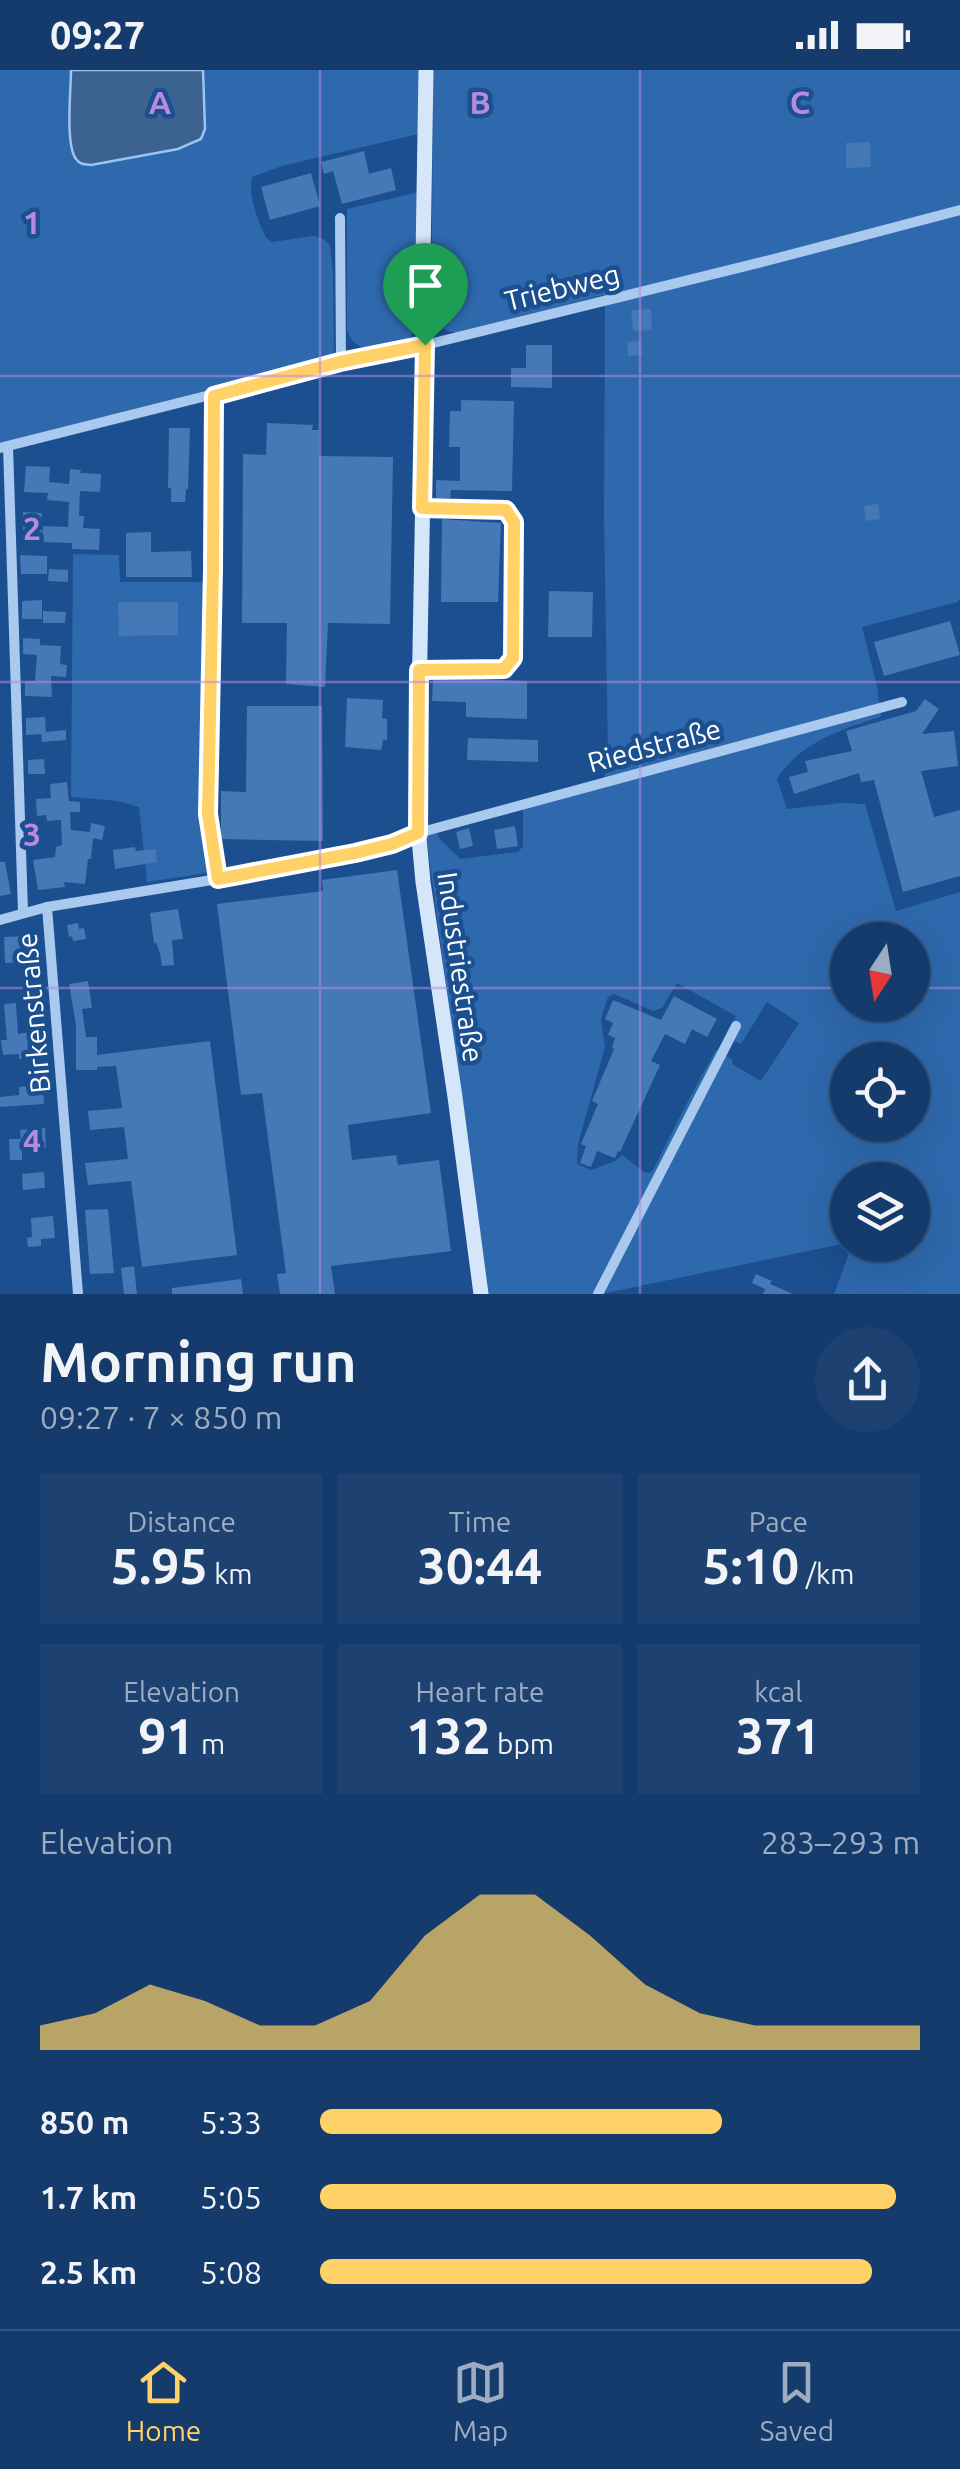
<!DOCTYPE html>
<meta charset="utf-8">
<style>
:root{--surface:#143b6b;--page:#1d4271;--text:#f1f3f6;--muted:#9dadc1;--line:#33557e;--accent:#ffd166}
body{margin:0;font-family:Ubuntu,sans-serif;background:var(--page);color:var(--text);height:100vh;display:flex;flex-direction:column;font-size:38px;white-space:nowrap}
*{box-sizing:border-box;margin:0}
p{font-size:32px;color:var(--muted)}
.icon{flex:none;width:55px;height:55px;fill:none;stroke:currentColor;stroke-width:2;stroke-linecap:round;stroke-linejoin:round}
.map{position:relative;height:1224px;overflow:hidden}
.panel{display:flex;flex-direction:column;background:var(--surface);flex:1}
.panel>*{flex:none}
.needle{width:65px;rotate:192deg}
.controls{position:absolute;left:830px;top:852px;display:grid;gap:20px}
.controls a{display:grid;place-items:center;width:100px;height:100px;border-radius:50%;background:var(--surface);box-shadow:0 10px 40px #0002,0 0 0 2px var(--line);font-size:50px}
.pin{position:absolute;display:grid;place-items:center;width:85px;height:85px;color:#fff;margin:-102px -42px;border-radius:50% 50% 50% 0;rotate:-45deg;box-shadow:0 0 10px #0007}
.pin .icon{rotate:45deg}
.round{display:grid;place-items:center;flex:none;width:105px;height:105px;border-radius:52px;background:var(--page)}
.summary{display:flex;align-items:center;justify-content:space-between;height:170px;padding:0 40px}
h1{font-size:55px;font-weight:600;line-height:75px}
.metrics{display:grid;grid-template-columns:repeat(3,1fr);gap:15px;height:170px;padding:10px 40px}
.metrics div{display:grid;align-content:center;border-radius:0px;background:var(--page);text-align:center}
.metrics b{font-size:50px;font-weight:600}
.metrics small{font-size:28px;font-weight:400}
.metrics p{font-size:28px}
.chart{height:280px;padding:20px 40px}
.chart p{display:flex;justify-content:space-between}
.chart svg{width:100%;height:180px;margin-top:10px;fill:var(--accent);opacity:.7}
ul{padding:0 40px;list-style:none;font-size:32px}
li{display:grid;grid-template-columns:160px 120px 1fr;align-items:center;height:75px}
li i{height:25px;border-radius:12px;background:var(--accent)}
.status{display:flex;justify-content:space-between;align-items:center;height:70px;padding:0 50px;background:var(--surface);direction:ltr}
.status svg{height:28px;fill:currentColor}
.menu{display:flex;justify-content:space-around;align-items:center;height:140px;border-top:2px solid var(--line);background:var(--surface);font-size:28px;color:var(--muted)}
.menu a{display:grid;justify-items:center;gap:5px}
.menu .current{color:var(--accent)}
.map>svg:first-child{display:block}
.green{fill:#2e69ad;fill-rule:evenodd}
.water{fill:#3c6290;stroke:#9cc4f0;stroke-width:2.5}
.building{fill:#4478b7}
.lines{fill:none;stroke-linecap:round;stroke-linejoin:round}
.lane{stroke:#a9c9ee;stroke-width:5}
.street{stroke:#a9c9ee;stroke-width:10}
.secondary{stroke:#d6e6fa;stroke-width:15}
.route-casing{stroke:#fff;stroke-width:20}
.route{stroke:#ffd166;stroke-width:12}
.grid{fill:none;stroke:#b68bdc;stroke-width:2.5;stroke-opacity:0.55}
.labels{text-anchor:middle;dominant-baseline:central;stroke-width:9;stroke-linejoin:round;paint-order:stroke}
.street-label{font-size:28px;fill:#fff;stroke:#1b4f8f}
.grid-label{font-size:32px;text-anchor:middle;font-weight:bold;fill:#b68bdc;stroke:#1b4f8f;stroke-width:9;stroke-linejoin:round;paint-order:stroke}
</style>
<div class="status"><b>09:27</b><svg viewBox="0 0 49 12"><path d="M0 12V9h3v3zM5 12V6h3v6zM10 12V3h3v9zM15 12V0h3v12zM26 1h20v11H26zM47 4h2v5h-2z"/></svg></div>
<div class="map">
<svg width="960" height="1224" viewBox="0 0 960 1224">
<rect width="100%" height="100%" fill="#1b4f8f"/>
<!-- green -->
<g class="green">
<path d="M0,0H71V74L91,95L178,79L195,74L205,59L203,0H419L418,64L282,96L252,107C248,128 258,150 266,168L272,172L313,166L324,169L330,176L333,202L334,281L331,289L0,373Z"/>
<path d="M433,0H960V529L957,532L862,557L877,616L881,647C843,658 798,674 777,709L787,739L841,733L865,734L896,841L960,822V1224H834L852,1175H912V1110H848L847,1173L601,1224H488L426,765L437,762L439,768L460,789L517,782L523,777V737L603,715L608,688L604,445L605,233L603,225L466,262C455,263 445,263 438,253L432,167ZM848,870H912V935H848ZM677,913L736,946L725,967L741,974L767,932L799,953L761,1011L732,994L733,990L716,980C693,1020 673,1060 653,1100L649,1103L644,1102L622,1085L615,1091L591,1100L577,1094L578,1074L605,977L601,949L608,927L614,924L653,941L662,938ZM848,990H912V1055H848Z"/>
<path d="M419,122L414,198V258L410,270C388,281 357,289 347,260V139Z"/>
<polygon points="73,484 119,485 120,512 220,512 212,747 220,801 147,812 139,737 118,731 71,727"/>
</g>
<!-- water -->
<path class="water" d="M71,0H203L205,59L201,69L178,79L91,95C83,94 81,95 76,89C65,74 71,20 71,0Z"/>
<!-- building -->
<g class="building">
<polygon points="870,72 871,97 846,98 846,73"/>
<polygon points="364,81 369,104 391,98 396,120 342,134 333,101 324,104 321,92"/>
<polygon points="311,103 320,136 270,150 261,117"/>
<polygon points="651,239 652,260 633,261 631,240"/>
<polygon points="641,271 642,285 628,286 627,272"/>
<polygon points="526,275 552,275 552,318 511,317 511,298 526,298"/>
<polygon points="461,330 514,331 512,421 451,420 450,428 436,428 436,410 460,411 460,377 449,377 450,341 461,341"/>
<polygon points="267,353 313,355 312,360 319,360 319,386 393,387 390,554 328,553 325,617 286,614 287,553 242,553 243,384 266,385"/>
<polygon points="169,358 190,358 188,419 186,419 185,432 171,432 171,418 168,418"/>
<polygon points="26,396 50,397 49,412 69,414 70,399 81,400 80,403 101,404 100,422 80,421 79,446 84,446 83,458 100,459 99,480 72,479 72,473 42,472 43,456 68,457 69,432 47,430 48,423 24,422"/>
<polygon points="878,434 880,449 866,451 864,436"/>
<polygon points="23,442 42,443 42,463 23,462"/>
<polygon points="442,449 501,453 498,532 441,532"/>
<polygon points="151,462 151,482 191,481 192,507 126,507 126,463"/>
<polygon points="20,485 47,486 47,504 21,504"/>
<polygon points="49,499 68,500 68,512 48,511"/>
<polygon points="549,521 593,522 592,567 548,567"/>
<polygon points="42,530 42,549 22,549 22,531"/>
<polygon points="118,532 178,532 178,565 119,566"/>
<polygon points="43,541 66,542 65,553 43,553"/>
<polygon points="950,551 960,585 884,606 874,572"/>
<polygon points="23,568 40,569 40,575 61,576 60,594 67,595 66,607 51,606 52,627 25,626 25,611 35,611 37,585 23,584"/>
<polygon points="433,607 527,611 527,649 466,647 466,632 432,631"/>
<polygon points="347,628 383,630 382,648 387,649 387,670 383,670 381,680 345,677"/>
<polygon points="925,629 939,639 922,664 954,661 958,696 921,701 934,747 960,740 960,806 903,822 874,710 861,712 859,703 794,724 789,707 808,702 805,691 852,681 846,661 916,641"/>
<polygon points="247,636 322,636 323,771 221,769 221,721 246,722"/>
<polygon points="45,647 46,662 66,660 66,670 42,672 41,664 26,665 26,648"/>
<polygon points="468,668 538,670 538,692 467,690"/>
<polygon points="44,689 45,704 28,704 28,690"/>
<polygon points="67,712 69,731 80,732 80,742 70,742 71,760 90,762 91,753 105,756 102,770 93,768 91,789 88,789 85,814 64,812 65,817 38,820 33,790 55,787 56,777 62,775 61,750 47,751 46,745 37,746 36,729 51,728 50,714"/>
<polygon points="515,756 518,776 497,779 494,760"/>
<polygon points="469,758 473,776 460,779 456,762"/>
<polygon points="135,777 136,781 156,779 157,792 115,799 113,780"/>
<polygon points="0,792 5,792 11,824 0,826"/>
<polygon points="397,800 431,1043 348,1055 352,1090 396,1085 398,1095 439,1090 451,1181 331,1196 335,1224 280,1224 277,1204 286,1203 262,1023 241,1025 217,834 323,821 322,810"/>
<polygon points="178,839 183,869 172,870 174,895 162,896 160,883 156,873 154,873 150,843"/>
<polygon points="78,853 79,859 84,858 86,869 73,871 72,866 69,867 67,855"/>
<polygon points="28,866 29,892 5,893 4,867"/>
<polygon points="88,911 92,938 82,939 86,967 97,967 97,985 210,971 237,1185 142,1197 131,1111 88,1115 85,1093 128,1089 124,1057 90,1060 88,1041 122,1038 116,996 97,997 97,1000 76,1000 76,955 69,914"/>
<polygon points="674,926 717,949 707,967 692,959 685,974 665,964 651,991 660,995 620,1082 618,1081 615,1088 597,1081 591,1097 580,1093 586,1076 581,1074 598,1034 592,1031 614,979 612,978 615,968 608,965 613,953 605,949 613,930 661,950"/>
<polygon points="16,933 18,964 32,962 32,969 42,968 43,987 19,989 19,984 3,985 1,970 7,970 4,934"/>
<polygon points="43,1015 44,1034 0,1037 0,1027 19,1025 19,1017"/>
<polygon points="45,1058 46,1078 22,1080 22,1090 10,1090 9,1069 21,1069 20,1060"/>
<polygon points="44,1102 45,1118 23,1120 22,1104"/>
<polygon points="108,1139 114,1203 90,1204 85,1140"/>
<polygon points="53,1146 55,1168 41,1169 41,1176 28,1177 27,1168 32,1167 31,1148"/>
<polygon points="134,1196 137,1224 124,1224 121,1198"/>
<polygon points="756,1204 772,1211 770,1214 793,1224 763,1224 765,1219 752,1213"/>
<polygon points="241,1209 243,1224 172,1224 172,1218"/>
</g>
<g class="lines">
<!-- lane -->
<g class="lane">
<polyline points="422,600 504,599 513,588 514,452 506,440 424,437"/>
<polyline points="218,809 355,783 391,774 415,764"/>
</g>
<!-- street -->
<g class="street">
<polyline points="340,148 341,292"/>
<polyline points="8,376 23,842"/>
<polyline points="0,378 341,292 417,277 770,190 960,140"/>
<polyline points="418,763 902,632"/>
<polyline points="47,837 78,1224"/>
<polyline points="0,850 47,837 218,809 208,743 213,499 214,325"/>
<polyline points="598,1224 736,956"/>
</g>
<!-- secondary -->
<polyline class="secondary" points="426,0 423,188 425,304 417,746 423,812 455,1027 481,1224"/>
</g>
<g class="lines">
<!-- route casing -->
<g class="route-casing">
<polygon id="route" points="425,275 422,438 506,440 514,452 513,588 504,599 419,600 418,763 392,774 355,783 218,809 208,744 213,499 214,326 340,292"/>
</g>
<!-- route -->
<use href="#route" class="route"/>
</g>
<!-- grid -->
<path class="grid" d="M320,0V1224M640,0V1224M0,306H960M0,612H960M0,918H848M912,918H960"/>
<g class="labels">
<!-- street labels -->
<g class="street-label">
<text transform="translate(562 217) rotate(-14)">Triebweg</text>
<text transform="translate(654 675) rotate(-15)">Riedstraße</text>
<text transform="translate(461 897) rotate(82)">Industriestraße</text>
<text transform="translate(33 943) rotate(-95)">Birkenstraße</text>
</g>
</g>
<g class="grid-label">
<text x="160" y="44">A</text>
<text x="480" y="44">B</text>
<text x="800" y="44">C</text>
<text x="32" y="164">1</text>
<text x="32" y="470">2</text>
<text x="32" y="776">3</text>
<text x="32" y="1082">4</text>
</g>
</svg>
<div class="controls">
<a><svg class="needle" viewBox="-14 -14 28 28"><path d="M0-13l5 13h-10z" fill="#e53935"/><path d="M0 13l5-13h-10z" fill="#9dadc1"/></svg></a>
<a><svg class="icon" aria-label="locate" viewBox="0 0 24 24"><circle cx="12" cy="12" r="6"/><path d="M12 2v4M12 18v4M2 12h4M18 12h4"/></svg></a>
<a><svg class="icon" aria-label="layers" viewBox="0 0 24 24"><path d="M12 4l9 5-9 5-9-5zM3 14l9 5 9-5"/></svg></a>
</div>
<div class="pin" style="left:425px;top:275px;background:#1e9e55"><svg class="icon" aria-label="arrive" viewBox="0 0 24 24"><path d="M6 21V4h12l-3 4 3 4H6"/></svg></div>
</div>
<section class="panel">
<div class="summary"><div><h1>Morning run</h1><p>09:27 · 7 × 850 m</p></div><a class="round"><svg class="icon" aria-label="share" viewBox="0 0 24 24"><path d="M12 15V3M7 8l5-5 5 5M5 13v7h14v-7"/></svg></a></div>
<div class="metrics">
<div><p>Distance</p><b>5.95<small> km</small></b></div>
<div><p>Time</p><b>30:44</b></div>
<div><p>Pace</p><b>5:10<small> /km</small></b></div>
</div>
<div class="metrics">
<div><p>Elevation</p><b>91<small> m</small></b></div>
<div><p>Heart rate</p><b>132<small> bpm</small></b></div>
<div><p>kcal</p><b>371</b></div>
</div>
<div class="chart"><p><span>Elevation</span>283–293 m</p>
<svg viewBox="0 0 160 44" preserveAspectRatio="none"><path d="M0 44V38L10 35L20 28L30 32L40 38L50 38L60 32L70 16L80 6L90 6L100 16L110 28L120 35L130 38L140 38L150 38L160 38V44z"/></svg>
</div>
<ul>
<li><b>850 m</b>5:33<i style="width:67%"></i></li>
<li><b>1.7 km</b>5:05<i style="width:96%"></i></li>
<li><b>2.5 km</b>5:08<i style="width:92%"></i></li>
</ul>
</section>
<nav class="menu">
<a class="current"><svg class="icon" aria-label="home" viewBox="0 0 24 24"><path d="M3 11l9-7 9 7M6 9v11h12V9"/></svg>Home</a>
<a><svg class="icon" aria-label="map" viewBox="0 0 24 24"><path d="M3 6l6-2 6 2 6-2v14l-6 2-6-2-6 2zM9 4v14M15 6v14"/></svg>Map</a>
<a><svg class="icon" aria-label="saved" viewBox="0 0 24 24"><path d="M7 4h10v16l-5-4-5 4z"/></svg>Saved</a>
</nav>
